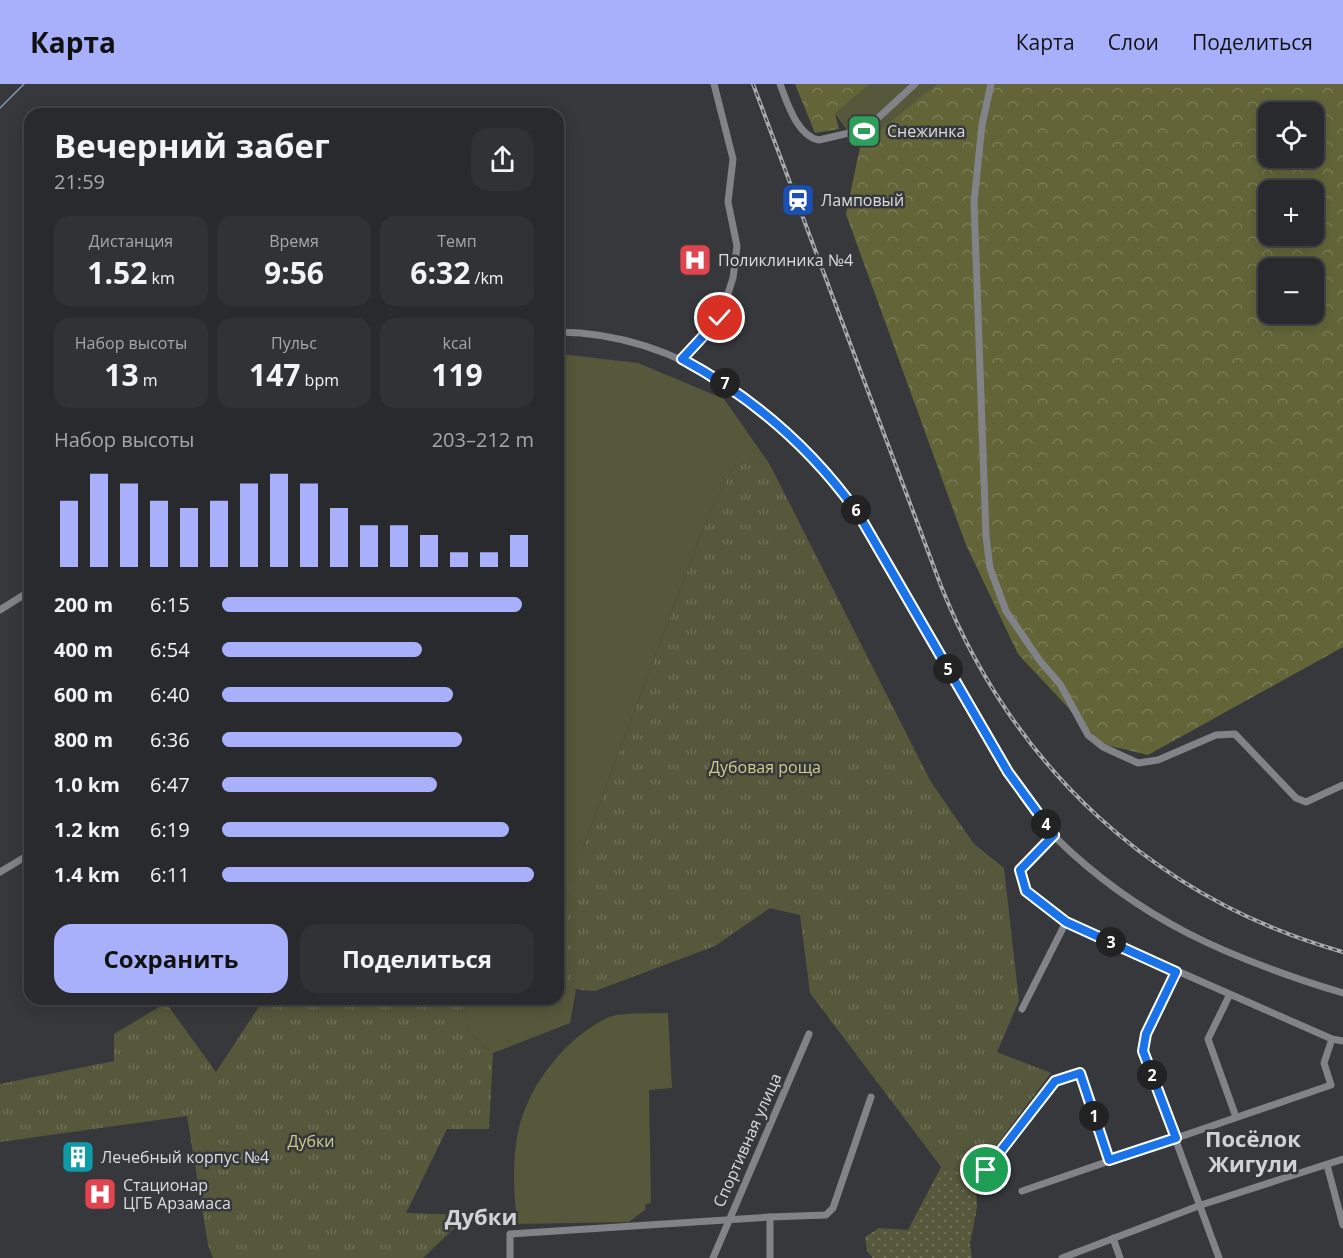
<!DOCTYPE html>
<html lang="ru">
<meta charset="utf-8">
<style>
:root{--surface:#282a2d;--page:#303235;--text:#f1f3f6;--muted:#a5a7aa;--line:#444649;--accent:#a8b0fc}
body{margin:0;font-family:"Open Sans",sans-serif;background:var(--page);color:var(--text);height:100vh;display:flex;flex-direction:column;font-size:22px;white-space:nowrap}
*{box-sizing:border-box;margin:0}
p{font-size:20px;color:var(--muted)}
.icon{flex:none;width:33px;height:33px;fill:none;stroke:currentColor;stroke-width:2;stroke-linecap:round;stroke-linejoin:round}
.map{position:relative;flex:1;overflow:hidden}
.drawer{position:absolute;left:24px;top:24px;width:540px;height:897px;display:flex;flex-direction:column;background:var(--surface);border-radius:18px;box-shadow:0 3px 15px #0003,0 0 0 2px var(--line)}
.drawer>*{flex:none}
.tools{position:absolute;left:1258px;top:18px;display:grid;gap:12px}
.tools a{display:grid;place-items:center;width:66px;height:66px;border-radius:12px;background:var(--surface);box-shadow:0 3px 15px #0003,0 0 0 2px var(--line);font-size:30px}
.pin{position:absolute;display:grid;place-items:center;width:51px;height:51px;color:#fff;margin:-26px;border:3px solid #fff;border-radius:50%;box-shadow:0 2px 6px #0007}
.km{position:absolute;width:30px;height:30px;margin:-15px;border-radius:50%;background:#222;color:#fff;font-size:16px;line-height:30px;text-align:center}
.round{display:grid;place-items:center;flex:none;width:63px;height:63px;border-radius:18px;background:var(--page)}
.headline{display:flex;align-items:center;justify-content:space-between;height:102px;padding:0 30px}
h1{font-size:33px;font-weight:700;line-height:45px}
.stats{display:grid;grid-template-columns:repeat(3,1fr);gap:9px;height:102px;padding:6px 30px}
.stats div{display:grid;align-content:center;border-radius:15px;background:var(--page);text-align:center}
.stats b{font-size:30px;font-weight:700}
.stats small{font-size:16px;font-weight:400}
.stats p{font-size:16px}
.chart{height:168px;padding:12px 30px}
.chart p{display:flex;justify-content:space-between}
.chart svg{width:100%;height:108px;margin-top:6px;stroke:var(--accent);stroke-width:6}
.primary-button{display:flex;gap:12px;margin-top:auto;padding:12px 30px}
.primary-button a{flex:1;height:69px;border-radius:18px;background:var(--accent);color:#111;font-size:24px;font-weight:700;line-height:69px;text-align:center}
.primary-button a+a{background:var(--page);color:var(--text)}
ul{padding:0 30px;list-style:none;font-size:20px}
li{display:grid;grid-template-columns:96px 72px 1fr;align-items:center;height:45px}
li i{height:15px;border-radius:8px;background:var(--accent)}
header{display:flex;align-items:center;gap:36px;box-sizing:border-box;height:84px;padding:0 30px;background:var(--accent);color:#111}
header strong{font-size:28px}
nav{display:flex;gap:33px;margin-inline-start:auto;font-size:21px}
.map>svg:first-child{display:block}
.grass{fill:url(#grass-dots)}
.forest{fill:url(#forest-crowns);fill-rule:evenodd}
.park{fill:url(#park-tufts)}
.garden{fill:#56583b}
.lines{fill:none;stroke-linecap:round;stroke-linejoin:round}
.stream{stroke:#8496b0;stroke-width:1.5}
.minor{stroke:#818388;stroke-width:7}
.rail-casing{stroke:#a9abad;stroke-width:4}
.rail{stroke:#36383c;stroke-width:1.5;stroke-dasharray:4.5;stroke-linecap:butt}
.route-casing{stroke:#fff;stroke-width:12}
.route{stroke:#1a73e8;stroke-width:8}
.labels{text-anchor:middle;dominant-baseline:central;stroke-width:5;stroke-linejoin:round;paint-order:stroke}
.poi-label{font-size:16px;fill:#dcdddf;stroke:#36383c;text-anchor:start}
.park-label{font-size:16px;fill:#cbcf86;stroke:#36383c}
.street-label{font-size:16px;fill:#dcdddf;stroke:#36383c}
.district-label{font-size:22px;font-weight:bold;fill:#cfd2d7;stroke:#36383c}
</style>
<header>
<strong>Карта</strong>
<nav><a>Карта</a><a>Слои</a><a>Поделиться</a></nav>
</header>
<div class="map">
<svg width="1343" height="1174" viewBox="0 0 1343 1174">
<defs>
<pattern id="grass-dots" width="8" height="8" patternUnits="userSpaceOnUse" patternTransform="scale(1.5)"><rect width="8" height="8" fill="#56583b"/><path d="M2 2h.1M6 6h.1" fill="none" stroke="#6e7057" stroke-width="1.8" stroke-linecap="round"/></pattern>
<pattern id="forest-crowns" width="20" height="18" patternUnits="userSpaceOnUse" patternTransform="scale(1.5)"><rect width="20" height="18" fill="#636539"/><path d="M2 6a3 3 0 1 1 6 0M12 15a3 3 0 1 1 6 0" fill="none" stroke="#797b55"/></pattern>
<pattern id="park-tufts" width="24" height="20" patternUnits="userSpaceOnUse" patternTransform="scale(1.5)"><rect width="24" height="20" fill="#56583b"/><path d="M3 7l-1-3M5 7V3M7 7l1-3M15 17l-1-3M17 17v-4M19 17l1-3" fill="none" stroke="#6e7057"/></pattern>
</defs>
<rect width="100%" height="100%" fill="#36383c"/>
<!-- grass -->
<polygon class="grass" points="941,1083 975,1090 977,1123 970,1160 972,1174 873,1174 867,1167 865,1153 879,1144 908,1146"/>
<!-- forest -->
<g class="forest">
<polygon points="795,0 870,0 835,30 839,45 815,49"/>
<path d="M937,0H1343V563L1148,671L1102,660L1018,570L966,461L846,130L860,63L867,54ZM1269,28H1314V74H1269ZM1269,106H1314V152H1269ZM1269,184H1314V230H1269Z"/>
</g>
<!-- park -->
<g class="park">
<path d="M756,375L769,379L931,698L974,760L1004,784L1019,917L997,968L1051,989L975,1090L941,1083L810,909L800,831L770,824L715,862L595,907C586,906 575,907 567,901C548,884 560,831 566,809L706,437L733,383Z"/>
<polygon points="264,915 464,915 468,948 493,969 489,1045 447,1045 406,1129 468,1131 423,1174 213,1174 208,1161 187,1032 0,1058 0,1000 114,977 114,950 166,919 216,988"/>
</g>
<!-- garden -->
<g class="garden">
<polygon points="870,0 937,0 860,63 835,30"/>
<polygon points="560,270 638,279 724,315 769,379 756,375 733,383 706,437 584,761 558,838"/>
<polygon points="558,887 568,901 576,906 570,939 493,969 468,948 464,915 558,915"/>
<path d="M668,929L672,1004L649,1006L651,1119L645,1120L646,1125L629,1138L517,1140C514,1111 512,1076 518,1048C528,1001 566,953 609,933C621,928 654,930 668,929Z"/>
</g>
<g class="lines">
<!-- stream -->
<polyline class="stream" points="0,24 24,0"/>
<!-- minor -->
<g class="minor">
<path d="M780,0C787,18 797,52 819,56L866,45L915,0"/>
<polyline points="991,0 982,41 974,118 986,452 990,484 1006,527 1040,577 1060,600 1088,651 1103,663 1138,679 1158,676 1216,651 1235,650 1296,714 1306,718 1343,701"/>
<path d="M558,248C684,249 789,332 859,431C895,496 933,560 970,624C994,664 1022,720 1055,753C1140,837 1231,875 1343,909"/>
<polyline points="682,275 720,234 733,194 737,162 728,118 733,75 714,0"/>
<polyline points="0,526 30,507"/>
<polyline points="1054,751 1021,786 1026,807 1066,838 1332,955 1343,957"/>
<polyline points="0,788 30,770"/>
<polyline points="1176,888 1146,950 1143,967 1219,1174"/>
<polyline points="1229,912 1208,955 1236,1033"/>
<polyline points="1022,925 1066,838"/>
<polyline points="1327,1081 1343,1141"/>
<polyline points="986,1086 1055,997 1080,989 1109,1076"/>
<polyline points="1022,1107 1331,1001 1324,979 1332,955"/>
<polyline points="770,1133 826,1131 833,1124 871,1013"/>
<polyline points="1113,1154 1120,1174"/>
<polyline points="510,1174 510,1150 770,1133 770,1174"/>
<polyline points="713,1174 809,950"/>
<polyline points="1062,1174 1201,1121 1343,1075"/>
</g>
<!-- rail casing -->
<g class="rail-casing">
<path id="rail" d="M753,0L941,502C1013,682 1154,815 1343,868"/>
</g>
<!-- rail -->
<use href="#rail" class="rail"/>
</g>
<g class="lines">
<!-- route casing -->
<g class="route-casing">
<path id="route" d="M720,234L682,275C754,314 812,364 859,431L1008,688L1054,751L1020,786L1026,807L1066,838L1176,888L1146,950L1143,967L1176,1054L1109,1076L1080,989L1055,997L986,1086"/>
</g>
<!-- route -->
<use href="#route" class="route"/>
</g>
<!-- icons -->
<defs>
<g id="stadium-square" transform="scale(1.725)"><rect x="-9" y="-9" width="18" height="18" rx="4" fill="#2e9e5b" stroke="#36383c"/><path d="M0-5a6.5 5 0 1 0 0 10a6.5 5 0 1 0 0-10ZM-3.5-1.8h7v3.6h-7Z" fill="#fff"/></g>
<g id="station-square" transform="scale(1.725)"><rect x="-9" y="-9" width="18" height="18" rx="4" fill="#1a4fb4" stroke="#36383c"/><path d="M-3-6H3Q5-6 5-4V2Q5 4 3 4L4.5 6H3L1.5 4h-3L-3 6H-4.5L-3 4Q-5 4-5 2V-4Q-5-6-3-6ZM-3.5-4v3h7v-3ZM-3.5 1v1.5H-2V1ZM2 1v1.5H3.5V1Z" fill="#fff"/></g>
<g id="hospital-square" transform="scale(1.725)"><rect x="-9" y="-9" width="18" height="18" rx="4" fill="#e0444e" stroke="#36383c"/><path d="M-5-5h3v3.5h4V-5h3V5h-3V1.5h-4V5h-3Z" fill="#fff"/></g>
<g id="building-square" transform="scale(1.725)"><rect x="-9" y="-9" width="18" height="18" rx="4" fill="#0f9aa8" stroke="#36383c"/><path d="M-4-6H4V6H1V3H-1V6H-4ZM-2.5-4.3h1.7v1.8h-1.7ZM.8-4.3h1.7v1.8H.8ZM-2.5-1h1.7V.8h-1.7ZM.8-1h1.7V.8H.8Z" fill="#fff"/></g>
</defs>
<g fill-rule="evenodd">
<use href="#stadium-square" x="864" y="47"/>
<use href="#station-square" x="798" y="116"/>
<use href="#hospital-square" x="695" y="176"/>
<use href="#building-square" x="78" y="1073"/>
<use href="#hospital-square" x="100" y="1110"/>
</g>
<g class="labels">
<!-- poi labels -->
<g class="poi-label">
<text x="887" y="47">Снежинка</text>
<text x="821" y="116">Ламповый</text>
<text x="718" y="176">Поликлиника №4</text>
<text x="101" y="1073">Лечебный корпус №4</text>
<text x="123" y="1101">Стационар<tspan x="123" dy="18">ЦГБ Арзамаса</tspan></text>
</g>
<!-- park labels -->
<g class="park-label">
<text x="765" y="683">Дубовая роща</text>
<text x="311" y="1057">Дубки</text>
</g>
<!-- street labels -->
<g class="street-label">
<text transform="translate(747 1056) rotate(-66)">Спортивная улица</text>
</g>
<!-- district labels -->
<g class="district-label">
<text x="1253" y="1054">Посёлок<tspan x="1253" dy="25">Жигули</tspan></text>
<text x="481" y="1132">Дубки</text>
</g>
</g>
</svg>
<div class="tools">
<a><svg class="icon" aria-label="locate" viewBox="0 0 24 24"><circle cx="12" cy="12" r="6"/><path d="M12 2v4M12 18v4M2 12h4M18 12h4"/></svg></a>
<a>+</a>
<a>−</a>
</div>
<div class="pin" style="left:986px;top:1086px;background:#1e9e55"><svg class="icon" aria-label="arrive" viewBox="0 0 24 24"><path d="M6 21V4h12l-3 4 3 4H6"/></svg></div>
<div class="pin" style="left:720px;top:234px;background:#d93025"><svg class="icon" aria-label="check" viewBox="0 0 24 24"><path d="M5 12l5 5 9-10"/></svg></div>
<b class="km" style="left:1094px;top:1032px">1</b>
<b class="km" style="left:1152px;top:991px">2</b>
<b class="km" style="left:1111px;top:858px">3</b>
<b class="km" style="left:1046px;top:740px">4</b>
<b class="km" style="left:948px;top:585px">5</b>
<b class="km" style="left:856px;top:426px">6</b>
<b class="km" style="left:725px;top:299px">7</b>
<section class="drawer">
<div class="headline"><div><h1>Вечерний забег</h1><p>21:59</p></div><a class="round"><svg class="icon" aria-label="share" viewBox="0 0 24 24"><path d="M12 15V3M7 8l5-5 5 5M5 13v7h14v-7"/></svg></a></div>
<div class="stats">
<div><p>Дистанция</p><b>1.52<small> km</small></b></div>
<div><p>Время</p><b>9:56</b></div>
<div><p>Темп</p><b>6:32<small> /km</small></b></div>
</div>
<div class="stats">
<div><p>Набор высоты</p><b>13<small> m</small></b></div>
<div><p>Пульс</p><b>147<small> bpm</small></b></div>
<div><p>kcal</p><b>119</b></div>
</div>
<div class="chart"><p><span>Набор высоты</span>203–212 m</p>
<svg viewBox="0 0 160 44" preserveAspectRatio="none"><path d="M5 44V17M15 44V6M25 44V10M35 44V17M45 44V20M55 44V17M65 44V10M75 44V6M85 44V10M95 44V20M105 44V27M115 44V27M125 44V31M135 44V38M145 44V38M155 44V31"/></svg>
</div>
<ul>
<li><b>200 m</b>6:15<i style="width:96%"></i></li>
<li><b>400 m</b>6:54<i style="width:64%"></i></li>
<li><b>600 m</b>6:40<i style="width:74%"></i></li>
<li><b>800 m</b>6:36<i style="width:77%"></i></li>
<li><b>1.0 km</b>6:47<i style="width:69%"></i></li>
<li><b>1.2 km</b>6:19<i style="width:92%"></i></li>
<li><b>1.4 km</b>6:11<i style="width:100%"></i></li>
</ul>
<div class="primary-button"><a>Сохранить</a><a>Поделиться</a></div>
</section>
</div>
